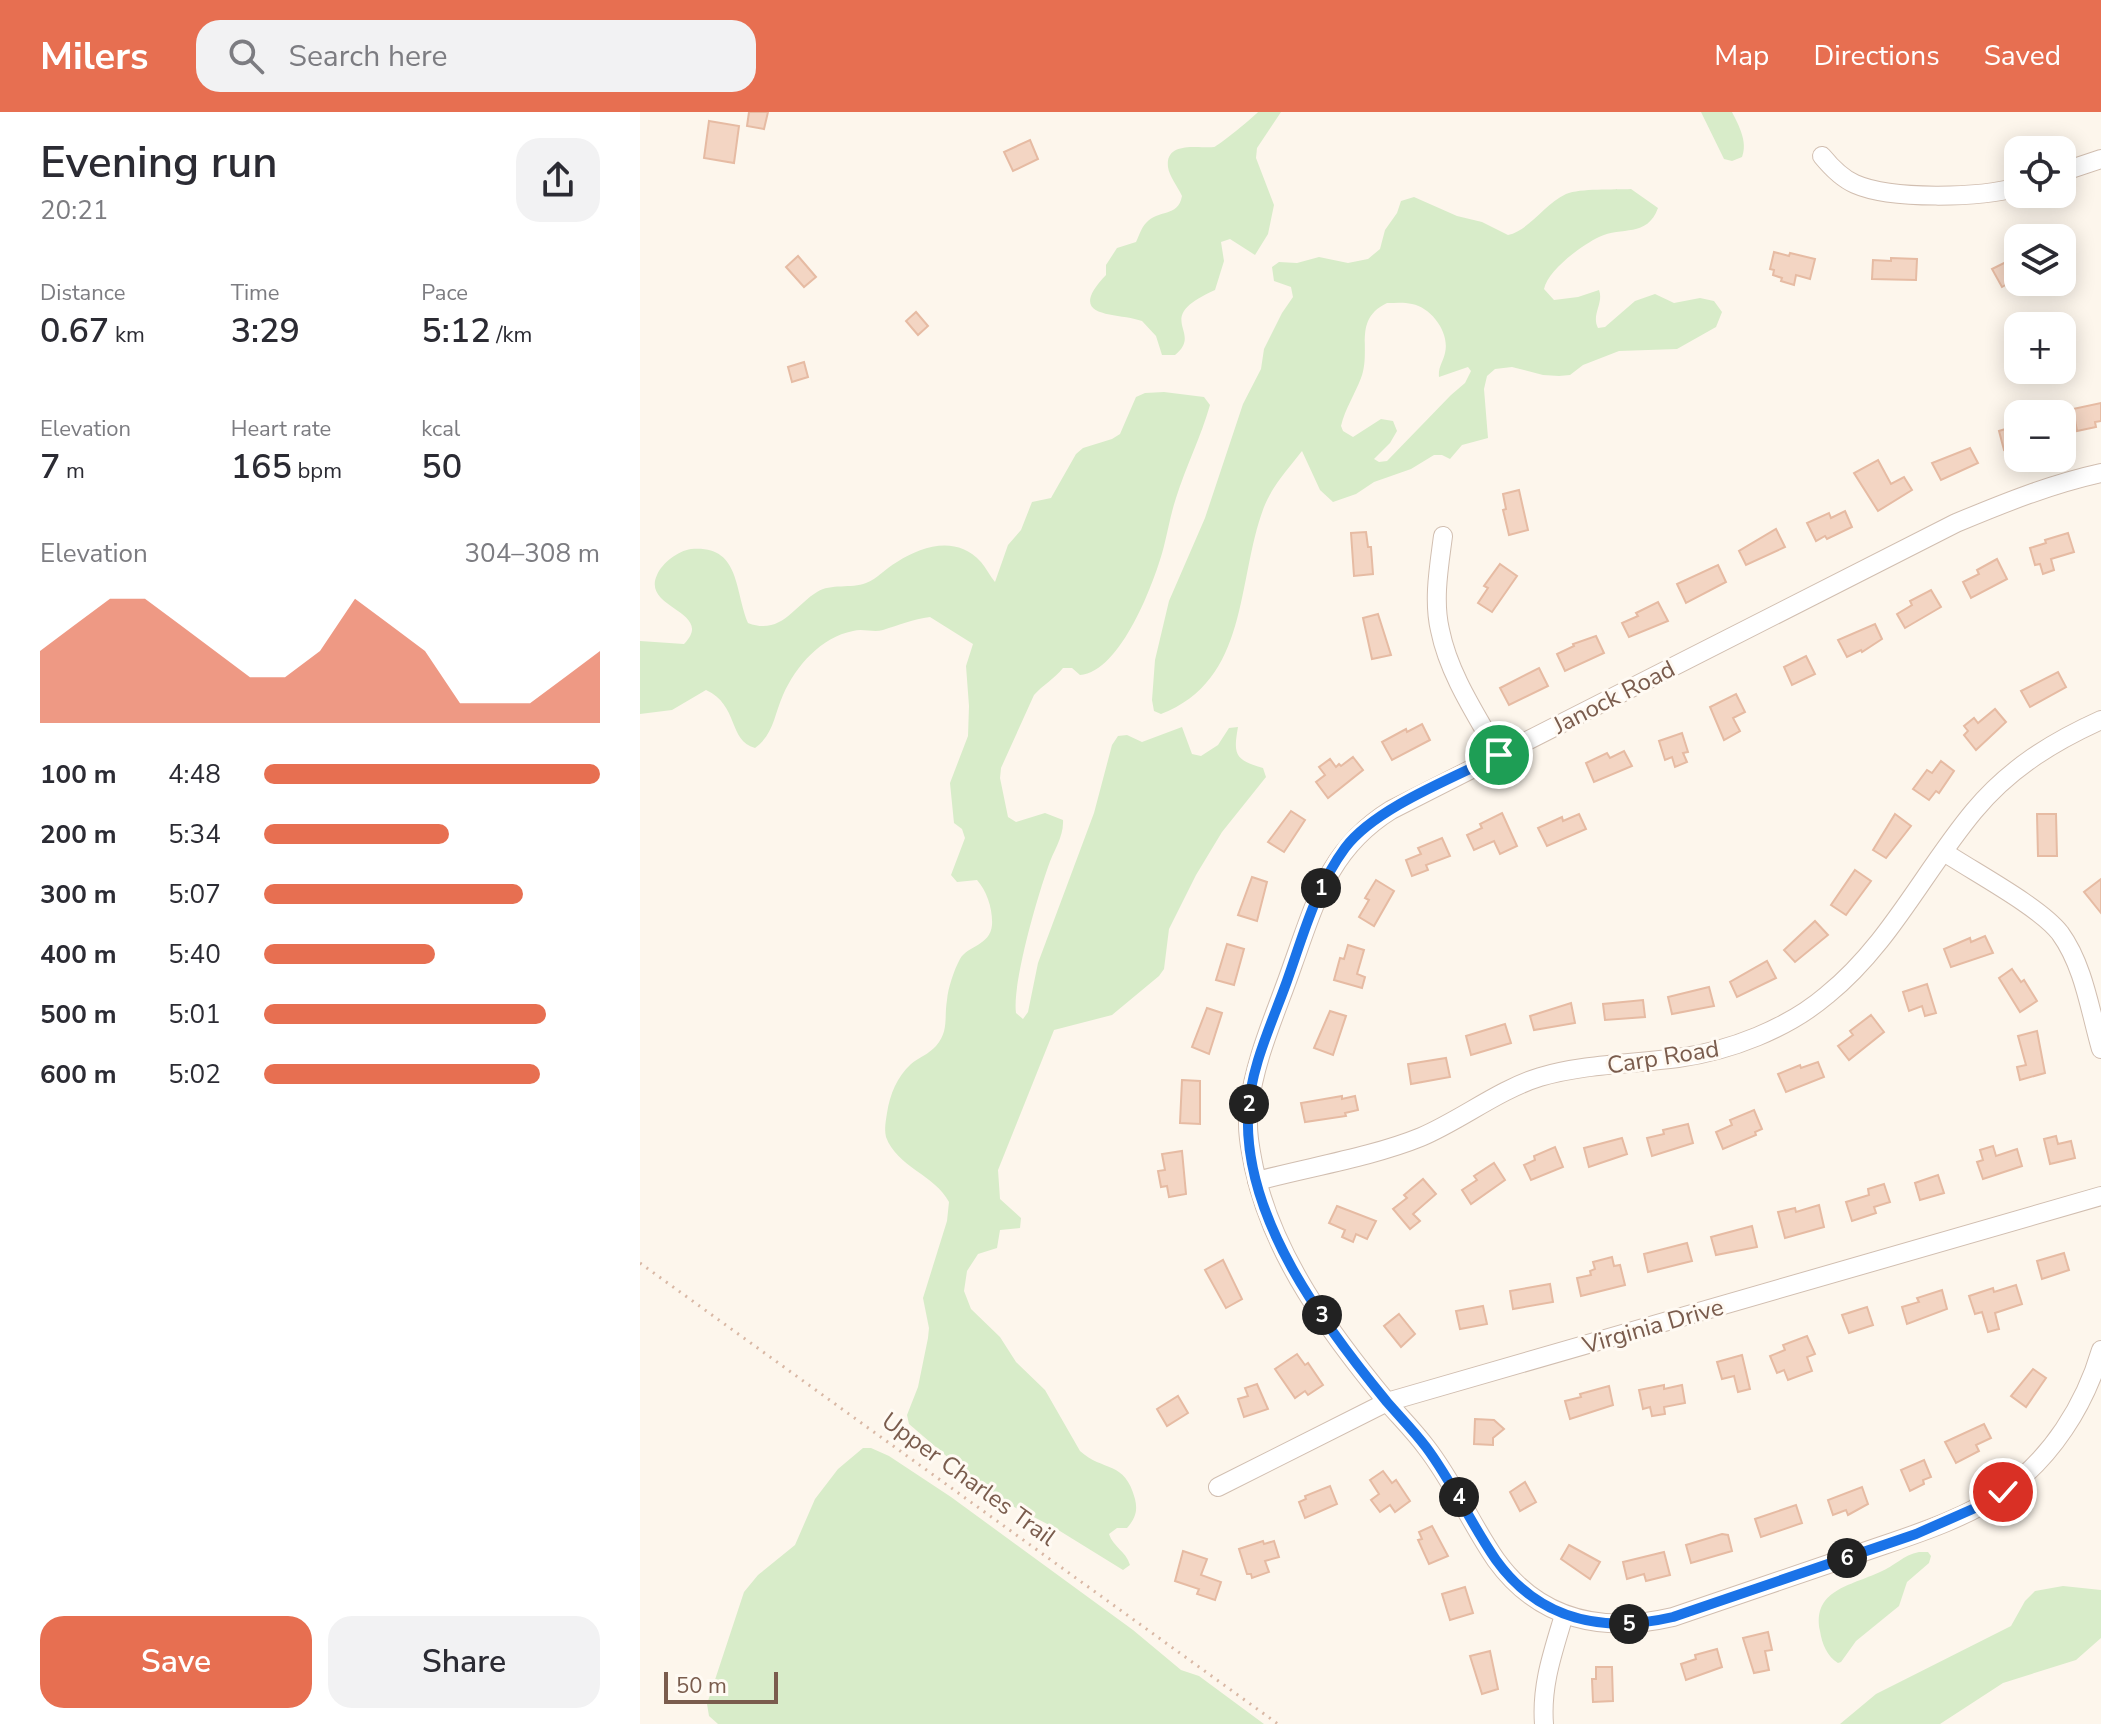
<!DOCTYPE html>
<meta charset="utf-8">
<style>
:root{--surface:#fff;--page:#f2f2f3;--text:#2b2b33;--muted:#7c7c81;--accent:#e76f51}
body{margin:0;font-family:"Nunito Sans",sans-serif;background:var(--page);color:var(--text);height:100vh;display:flex;flex-direction:column;font-size:30px;white-space:nowrap}
*{box-sizing:border-box;margin:0}
p{font-size:26px;color:var(--muted)}
.icon{flex:none;width:44px;height:44px;fill:none;stroke:currentColor;stroke-width:2;stroke-linecap:round;stroke-linejoin:round}
.map{position:relative;flex:1;overflow:hidden}
.details{display:flex;flex-direction:column;background:var(--surface);width:640px}
.details>*{flex:none}
.buttons{position:absolute;left:1364px;top:24px;display:grid;gap:16px}
.buttons a{display:grid;place-items:center;width:72px;height:72px;border-radius:16px;background:var(--surface);box-shadow:0 4px 20px #0003;font-size:40px}
.scale{position:absolute;left:24px;bottom:20px;width:114px;box-sizing:border-box;padding-left:8px;border:4px solid #7a5c4d;border-top:0;font-size:22px;line-height:28px;white-space:nowrap;color:#7a5c4d;-webkit-text-stroke:6px #fffaf3;paint-order:stroke}
.pin{position:absolute;display:grid;place-items:center;width:68px;height:68px;color:#fff;margin:-34px;border:4px solid #fff;border-radius:50%;box-shadow:0 2px 8px #0007}
.km{position:absolute;width:40px;height:40px;margin:-20px;border-radius:50%;background:#222;color:#fff;font-size:22px;line-height:40px;text-align:center}
.round{display:grid;place-items:center;flex:none;width:84px;height:84px;border-radius:24px;background:var(--page)}
.headline{display:flex;align-items:center;justify-content:space-between;height:136px;padding:0 40px}
h1{font-size:44px;font-weight:600;line-height:60px}
.figures{display:grid;grid-template-columns:repeat(3,1fr);gap:12px;height:136px;padding:8px 40px}
.figures div{display:grid;align-content:center}
.figures b{font-size:34px;font-weight:600}
.figures small{font-size:22px;font-weight:400}
.figures p{font-size:22px}
.chart{height:224px;padding:16px 40px}
.chart p{display:flex;justify-content:space-between}
.chart svg{width:100%;height:144px;margin-top:8px;fill:var(--accent);opacity:.7}
.button{display:flex;gap:16px;margin-top:auto;padding:16px 40px}
.button a{flex:1;height:92px;border-radius:24px;background:var(--accent);color:#fff;font-size:32px;font-weight:600;line-height:92px;text-align:center}
.button a+a{background:var(--page);color:var(--text)}
ul{padding:0 40px;list-style:none;font-size:26px}
li{display:grid;grid-template-columns:128px 96px 1fr;align-items:center;height:60px}
li i{height:20px;border-radius:10px;background:var(--accent)}
header{display:flex;align-items:center;gap:48px;box-sizing:border-box;height:112px;padding:0 40px;background:var(--accent);color:#fff}
header strong{font-size:38px}
nav{display:flex;gap:44px;margin-inline-start:auto;font-size:28px}
.search{width:560px;height:72px;background:var(--page);display:flex;align-items:center;gap:20px;box-sizing:border-box;padding:0 28px;border-radius:24px;color:var(--muted);font-size:30px}
main{display:flex;flex:1;min-height:0}
.map>svg:first-child{display:block}
.green{fill:#d8ecc9;fill-rule:evenodd}
.building{fill:#f3d5c3;stroke:#e6bba3;stroke-width:2}
.lines{fill:none;stroke-linecap:round;stroke-linejoin:round}
.minor-casing{stroke:#d1beb0;stroke-width:20}
.path{stroke:#d9b8a5;stroke-width:3;stroke-dasharray:2 6;stroke-linecap:butt}
.minor{stroke:#fff;stroke-width:18}
.route-casing{stroke:#fff;stroke-width:16}
.route{stroke:#1a73e8;stroke-width:10}
.labels{text-anchor:middle;dominant-baseline:central;stroke-width:6;stroke-linejoin:round;paint-order:stroke}
.street-label{font-size:24px;fill:#7a5c4d;stroke:#fffaf3}
</style>
<header>
<strong>Milers</strong>
<div class="search"><svg class="icon" aria-label="search" viewBox="0 0 24 24"><circle cx="10" cy="10" r="6"/><path d="M15 15l6 6"/></svg>Search here</div>
<nav><a>Map</a><a>Directions</a><a>Saved</a></nav>
</header>
<main>
<section class="details">
<div class="headline"><div><h1>Evening run</h1><p>20:21</p></div><a class="round"><svg class="icon" aria-label="share" viewBox="0 0 24 24"><path d="M12 15V3M7 8l5-5 5 5M5 13v7h14v-7"/></svg></a></div>
<div class="figures">
<div><p>Distance</p><b>0.67<small> km</small></b></div>
<div><p>Time</p><b>3:29</b></div>
<div><p>Pace</p><b>5:12<small> /km</small></b></div>
</div>
<div class="figures">
<div><p>Elevation</p><b>7<small> m</small></b></div>
<div><p>Heart rate</p><b>165<small> bpm</small></b></div>
<div><p>kcal</p><b>50</b></div>
</div>
<div class="chart"><p><span>Elevation</span>304–308 m</p>
<svg viewBox="0 0 160 44" preserveAspectRatio="none"><path d="M0 44V22L10 14L20 6L30 6L40 14L50 22L60 30L70 30L80 22L90 6L100 14L110 22L120 38L130 38L140 38L150 30L160 22V44z"/></svg>
</div>
<ul>
<li><b>100 m</b>4:48<i style="width:100%"></i></li>
<li><b>200 m</b>5:34<i style="width:55%"></i></li>
<li><b>300 m</b>5:07<i style="width:77%"></i></li>
<li><b>400 m</b>5:40<i style="width:51%"></i></li>
<li><b>500 m</b>5:01<i style="width:84%"></i></li>
<li><b>600 m</b>5:02<i style="width:82%"></i></li>
</ul>
<div class="button"><a>Save</a><a>Share</a></div>
</section>
<div class="map">
<svg width="1461" height="1612" viewBox="0 0 1461 1612">
<rect width="100%" height="100%" fill="#fdf6ec"/>
<!-- green -->
<g class="green">
<path d="M618,0H641L617,36L616,46L634,93L628,122L615,143L590,127L581,130L584,149L575,178C510,207 565,219 535,243H522L516,224L502,209C478,200 423,208 466,163V153L477,136L496,130C499,124 501,116 506,111C518,97 538,106 542,84C538,75 529,64 528,55C525,28 561,37 574,35C577,35 616,3 618,0Z"/>
<path d="M1061,0H1092C1099,14 1108,30 1102,45L1092,49L1084,47Z"/>
<path d="M991,77L1018,96C1007,126 982,114 959,125C942,133 908,158 904,177L914,188L938,185L959,178C964,191 951,203 958,216L965,215L995,189L1015,182L1034,191L1060,186L1074,189L1082,200L1076,215L1037,237L979,239L943,253L930,263L919,264L903,263L872,255L855,257L847,264L844,277L848,326L822,333L810,347L802,343H794L771,357L734,370L716,382L693,390L680,378L662,339C649,356 632,374 624,395C596,468 610,568 521,602L514,599L512,588L515,548L529,489L565,406L603,292L621,257L624,237L642,201L653,185L651,175L634,169L632,155L639,150L657,151L679,145L708,151L728,147L740,137L745,118L757,101L761,89L774,85L817,104L842,110L868,123C890,118 904,92 926,82C941,76 973,78 991,77ZM747,191C755,191 764,190 772,192C792,196 810,221 805,241C803,250 798,255 799,265L828,255L831,259L825,271L811,283L747,349L739,350L734,347L750,331L757,319L753,309L741,307L713,325L703,319L701,314C705,297 715,282 721,266C732,237 712,208 747,191Z"/>
<path d="M524,280L564,285L570,293C561,325 546,354 536,386C531,401 528,418 524,434C515,469 481,560 440,563L432,556H423C414,567 403,573 394,583L361,656L360,666L368,705L376,710L405,701L423,708C424,725 413,739 408,755C397,786 372,872 376,901L383,907L388,900L398,851L454,701L472,633L478,624L487,623L502,630L542,615L552,642L561,644L578,633L589,616L598,615C593,643 595,648 623,656L626,665L582,720L556,763L529,817L524,857L519,864L472,903L414,918L358,1058L360,1087L381,1106L380,1116L360,1118L357,1136L338,1142L327,1159L324,1179L331,1197L360,1225L376,1250L405,1278L440,1339C463,1360 485,1348 495,1387C498,1399 495,1407 487,1416H477L469,1422C473,1435 486,1439 490,1453L483,1458L415,1416L353,1384L269,1312L267,1303L278,1275L288,1226L289,1216L283,1186L307,1109L309,1090C295,1063 257,1055 246,1025C244,1017 246,1008 247,1001C250,982 257,965 271,952C278,946 289,942 296,934C309,919 304,906 307,888C308,876 314,858 320,847C328,833 350,834 352,813C353,798 347,779 337,768L317,770L311,763L325,726L322,717L314,711L310,671L328,624L329,594L326,554L333,532L290,505C273,507 259,513 243,518C233,521 223,516 213,519C181,525 156,554 143,583C134,603 134,622 115,636C88,629 99,593 66,578L32,598L0,602V529L44,532C76,499 1,497 17,463C22,451 38,439 51,437C100,433 94,476 108,511C141,524 155,493 177,480C191,471 211,477 226,471C237,467 246,456 257,450C283,434 316,423 341,450C346,456 350,464 355,470L368,433L381,418L392,390L411,386L436,342L443,336L472,327L480,322L496,285L505,281Z"/>
<polygon points="223,1336 231,1336 249,1344 311,1385 493,1518 541,1558 559,1564 624,1612 78,1612 69,1604 67,1592 104,1480 118,1463 155,1433 175,1387 198,1357"/>
<path d="M1279,1440H1288L1291,1444L1289,1451L1267,1470L1259,1494L1216,1529L1201,1550L1198,1551C1187,1544 1182,1532 1180,1519C1172,1478 1210,1474 1240,1460C1255,1454 1263,1443 1279,1440Z"/>
<polygon points="1423,1474 1461,1478 1461,1526 1436,1548 1363,1571 1300,1612 1200,1612 1236,1582 1371,1514 1385,1489 1395,1479"/>
</g>
<!-- building -->
<g class="building">
<polygon points="109,0 128,0 124,17 107,14"/>
<polygon points="69,9 99,14 94,51 64,46"/>
<polygon points="390,28 398,47 373,59 364,40"/>
<polygon points="1134,140 1149,144 1150,141 1175,147 1170,167 1156,163 1154,173 1141,169 1142,166 1133,163 1134,158 1130,157"/>
<polygon points="158,144 176,165 164,175 146,155"/>
<polygon points="1378,144 1378,166 1362,175 1352,157"/>
<polygon points="1251,146 1277,147 1276,168 1232,167 1233,148 1251,149"/>
<polygon points="276,200 288,214 278,223 266,209"/>
<polygon points="164,250 168,265 152,270 148,255"/>
<polygon points="1461,291 1461,309 1455,310 1456,315 1437,319 1433,297"/>
<polygon points="1378,313 1378,333 1364,338 1359,319"/>
<polygon points="1330,336 1338,351 1301,368 1292,351"/>
<polygon points="1238,348 1251,372 1264,365 1272,378 1238,399 1214,361"/>
<polygon points="879,378 888,418 869,423 863,398 866,397 863,382"/>
<polygon points="1205,399 1212,415 1187,427 1185,424 1176,429 1167,411 1189,401 1191,406"/>
<polygon points="1136,417 1145,435 1106,453 1099,439"/>
<polygon points="726,420 728,435 731,435 733,462 714,464 711,421"/>
<polygon points="1428,421 1434,440 1411,447 1414,458 1403,462 1400,452 1395,453 1390,436 1406,431 1405,428"/>
<polygon points="1357,447 1367,467 1331,486 1323,470 1339,462 1337,458"/>
<polygon points="860,452 877,464 852,500 838,491 848,476 844,474"/>
<polygon points="1078,453 1086,470 1046,491 1037,472"/>
<polygon points="1291,478 1301,495 1265,516 1257,502 1272,493 1270,489"/>
<polygon points="1018,490 1028,509 989,525 982,511 998,504 996,501"/>
<polygon points="738,502 751,543 732,547 723,506"/>
<polygon points="1235,512 1242,527 1222,540 1221,538 1207,545 1198,528"/>
<polygon points="956,524 964,541 925,559 917,542 934,534 933,532"/>
<polygon points="1166,544 1175,562 1152,573 1144,555"/>
<polygon points="899,556 908,574 869,593 860,576"/>
<polygon points="1418,560 1426,575 1390,595 1381,579"/>
<polygon points="1096,582 1105,600 1093,606 1100,619 1084,628 1070,595"/>
<polygon points="1355,597 1366,610 1336,638 1324,623 1328,619 1324,614 1334,606 1338,611"/>
<polygon points="782,612 790,628 752,648 742,630 766,617 767,620"/>
<polygon points="1042,621 1048,640 1043,641 1047,650 1035,655 1032,645 1025,648 1019,629"/>
<polygon points="984,639 992,654 954,670 946,651 967,641 970,646"/>
<polygon points="713,645 723,658 688,686 676,670 685,663 679,655 690,647 696,655 699,652 701,654"/>
<polygon points="1301,649 1314,659 1299,681 1296,679 1289,688 1273,677 1287,658 1292,661"/>
<polygon points="651,699 665,708 644,740 628,730"/>
<polygon points="862,701 877,734 860,742 854,729 834,738 827,723 842,716 840,712"/>
<polygon points="939,702 946,717 907,734 898,716 922,705 923,709"/>
<polygon points="1255,702 1271,714 1246,746 1233,738"/>
<polygon points="1397,702 1416,702 1417,744 1398,744"/>
<polygon points="802,726 810,744 786,753 788,758 772,764 766,748 781,742 778,736"/>
<polygon points="1215,758 1231,769 1206,803 1191,793"/>
<polygon points="612,765 627,770 617,809 598,803"/>
<polygon points="1461,767 1461,801 1444,780"/>
<polygon points="736,768 754,779 734,814 719,805 729,788 725,786"/>
<polygon points="1175,809 1188,823 1155,850 1144,838"/>
<polygon points="1345,824 1353,841 1311,855 1304,837 1330,826 1331,830"/>
<polygon points="587,832 604,837 594,873 576,868"/>
<polygon points="708,833 724,838 717,862 725,865 722,876 694,868 700,846 704,847"/>
<polygon points="1127,849 1136,866 1097,885 1090,870"/>
<polygon points="1372,857 1381,870 1384,868 1397,889 1380,900 1359,866"/>
<polygon points="1287,872 1296,901 1285,904 1282,894 1269,899 1263,880"/>
<polygon points="1069,875 1074,894 1032,902 1028,885"/>
<polygon points="1003,888 1005,905 965,908 963,892"/>
<polygon points="931,891 935,911 894,918 890,904"/>
<polygon points="567,896 582,901 569,942 552,935"/>
<polygon points="690,899 706,904 693,943 674,936"/>
<polygon points="1231,903 1244,920 1209,948 1198,934 1213,923 1210,919"/>
<polygon points="865,912 871,931 831,943 826,924"/>
<polygon points="1397,919 1405,961 1380,968 1377,955 1386,953 1378,924"/>
<polygon points="806,946 810,965 771,972 768,952"/>
<polygon points="1178,950 1184,965 1146,980 1138,962 1160,953 1161,956"/>
<polygon points="542,968 560,969 560,1012 540,1011"/>
<polygon points="702,984 702,987 715,984 718,998 705,1001 706,1004 665,1010 661,991"/>
<polygon points="1114,998 1122,1017 1115,1020 1116,1023 1083,1037 1076,1020 1092,1013 1090,1008"/>
<polygon points="1048,1012 1053,1031 1012,1044 1007,1026 1024,1022 1023,1018"/>
<polygon points="1416,1024 1418,1032 1431,1029 1435,1046 1410,1052 1404,1027"/>
<polygon points="982,1026 987,1042 949,1055 944,1036"/>
<polygon points="1353,1034 1356,1044 1377,1037 1382,1054 1343,1067 1337,1050 1343,1048 1340,1038"/>
<polygon points="915,1035 923,1055 891,1068 884,1053 895,1048 894,1044"/>
<polygon points="542,1039 546,1082 529,1085 527,1074 521,1075 518,1059 525,1058 522,1042"/>
<polygon points="854,1051 865,1068 831,1092 822,1078 837,1068 834,1064"/>
<polygon points="1298,1063 1304,1081 1280,1088 1275,1071"/>
<polygon points="783,1067 796,1082 773,1102 780,1109 770,1117 753,1097 767,1086 764,1083"/>
<polygon points="1244,1072 1250,1090 1234,1095 1236,1101 1212,1109 1206,1090 1229,1083 1228,1077"/>
<polygon points="1179,1093 1184,1115 1145,1126 1138,1100 1155,1096 1156,1100"/>
<polygon points="697,1094 736,1109 727,1127 716,1122 713,1130 702,1125 705,1118 689,1111"/>
<polygon points="1112,1114 1117,1135 1076,1143 1071,1125"/>
<polygon points="1047,1131 1052,1149 1008,1160 1004,1142"/>
<polygon points="1424,1141 1429,1158 1402,1167 1397,1149"/>
<polygon points="972,1145 974,1154 980,1153 985,1173 941,1184 937,1166 951,1163 950,1159 955,1157 953,1150"/>
<polygon points="583,1148 602,1187 586,1196 565,1158"/>
<polygon points="910,1172 913,1190 873,1197 870,1179"/>
<polygon points="1376,1173 1382,1192 1355,1201 1359,1217 1348,1220 1342,1200 1335,1202 1329,1184 1353,1176 1354,1180"/>
<polygon points="1302,1178 1307,1197 1267,1212 1262,1195 1279,1190 1277,1186"/>
<polygon points="843,1194 847,1212 820,1217 816,1199"/>
<polygon points="1227,1195 1233,1213 1209,1221 1202,1203"/>
<polygon points="759,1202 775,1222 761,1235 744,1214"/>
<polygon points="1167,1224 1175,1242 1167,1245 1172,1259 1148,1268 1144,1258 1137,1261 1130,1244 1145,1238 1143,1233"/>
<polygon points="657,1242 665,1253 668,1251 683,1273 668,1283 665,1279 655,1286 635,1257"/>
<polygon points="1102,1243 1110,1277 1098,1280 1094,1264 1082,1267 1077,1250"/>
<polygon points="1393,1257 1406,1266 1386,1295 1371,1284"/>
<polygon points="617,1272 628,1297 604,1305 598,1287 608,1284 605,1276"/>
<polygon points="1024,1273 1024,1277 1042,1273 1045,1291 1024,1295 1025,1302 1012,1304 1010,1295 1003,1297 999,1278"/>
<polygon points="969,1274 973,1293 930,1307 925,1289 941,1285 940,1282"/>
<polygon points="538,1284 548,1301 527,1314 517,1297"/>
<polygon points="835,1307 854,1308 864,1317 853,1326 853,1333 834,1332"/>
<polygon points="1344,1312 1351,1326 1336,1333 1339,1339 1316,1351 1305,1330"/>
<polygon points="1284,1348 1291,1365 1283,1368 1284,1372 1270,1379 1261,1358"/>
<polygon points="743,1359 752,1371 756,1368 770,1389 755,1400 750,1393 740,1400 731,1388 739,1382 730,1368"/>
<polygon points="885,1370 896,1390 880,1399 870,1380"/>
<polygon points="690,1374 697,1392 665,1406 659,1390 666,1387 665,1384"/>
<polygon points="1222,1375 1228,1392 1208,1403 1206,1398 1193,1403 1188,1388"/>
<polygon points="1156,1393 1162,1411 1121,1425 1115,1407"/>
<polygon points="792,1414 808,1444 789,1452 778,1428 782,1427 779,1420"/>
<polygon points="1082,1422 1088,1423 1092,1439 1051,1451 1046,1433"/>
<polygon points="623,1429 624,1432 634,1429 639,1445 625,1449 629,1460 612,1466 611,1462 607,1462 599,1437"/>
<polygon points="929,1433 960,1450 950,1467 921,1447"/>
<polygon points="543,1439 567,1447 561,1463 581,1470 575,1488 557,1482 559,1477 535,1469"/>
<polygon points="1024,1440 1030,1463 1006,1469 1004,1462 987,1467 983,1450"/>
<polygon points="825,1475 833,1501 810,1508 802,1482"/>
<polygon points="1128,1520 1132,1538 1125,1539 1129,1558 1114,1561 1103,1526"/>
<polygon points="1077,1537 1082,1555 1046,1568 1041,1552 1056,1547 1055,1543"/>
<polygon points="850,1539 858,1577 842,1582 830,1544"/>
<polygon points="956,1555 972,1555 973,1589 953,1590 952,1567 956,1567"/>
</g>
<g class="lines">
<!-- minor casing -->
<g class="minor-casing">
<g id="minor">
<path d="M1182,44C1191,55 1201,66 1215,72C1251,88 1340,86 1378,75"/>
<polyline points="1422,60 1461,47"/>
<path d="M1461,361C1411,372 1364,391 1316,411L751,698C690,736 676,788 653,852C637,899 614,947 609,996C606,1016 610,1036 614,1056C633,1144 690,1221 747,1290C760,1305 774,1319 786,1335C814,1371 831,1412 856,1448C900,1509 964,1521 1033,1505C1095,1484 1156,1463 1218,1442C1266,1425 1320,1410 1363,1380C1411,1347 1445,1293 1461,1238"/>
<path d="M803,424C799,455 793,488 800,518C809,563 837,604 859,643"/>
<path d="M1304,740C1334,760 1400,795 1420,821C1444,854 1450,899 1461,937"/>
<path d="M617,1069C669,1055 732,1045 781,1025C821,1008 858,978 900,965C944,952 992,952 1038,946C1090,939 1147,917 1187,883C1249,833 1284,759 1334,699C1369,657 1412,630 1461,608"/>
<polyline points="578,1375 747,1290 1461,1084"/>
<path d="M904,1612C901,1573 913,1540 924,1503"/>
</g>
</g>
<!-- path -->
<polyline class="path" points="0,1151 638,1612"/>
<!-- minor -->
<use href="#minor" class="minor"/>
</g>
<g class="lines">
<!-- route casing -->
<g class="route-casing">
<path id="route" d="M859,643C813,666 735,696 705,736C676,775 663,824 647,869C632,911 610,956 608,1002C604,1107 683,1212 747,1290C760,1305 774,1319 786,1335C813,1371 831,1412 856,1448C900,1509 964,1521 1033,1505L1276,1422L1335,1396L1363,1380"/>
</g>
<!-- route -->
<use href="#route" class="route"/>
</g>
<g class="labels">
<!-- street labels -->
<g class="street-label">
<text transform="translate(974 585) rotate(-27)">Janock Road</text>
<text transform="translate(1023 945) rotate(-9)">Carp Road</text>
<text transform="translate(1013 1214) rotate(-16)">Virginia Drive</text>
<text transform="translate(329 1367) rotate(36)">Upper Charles Trail</text>
</g>
</g>
</svg>
<div class="buttons">
<a><svg class="icon" aria-label="locate" viewBox="0 0 24 24"><circle cx="12" cy="12" r="6"/><path d="M12 2v4M12 18v4M2 12h4M18 12h4"/></svg></a>
<a><svg class="icon" aria-label="layers" viewBox="0 0 24 24"><path d="M12 4l9 5-9 5-9-5zM3 14l9 5 9-5"/></svg></a>
<a>+</a>
<a>−</a>
</div>
<div class="scale">50 m</div>
<div class="pin" style="left:859px;top:643px;background:#1e9e55"><svg class="icon" aria-label="arrive" viewBox="0 0 24 24"><path d="M6 21V4h12l-3 4 3 4H6"/></svg></div>
<div class="pin" style="left:1363px;top:1380px;background:#d93025"><svg class="icon" aria-label="check" viewBox="0 0 24 24"><path d="M5 12l5 5 9-10"/></svg></div>
<b class="km" style="left:681px;top:776px">1</b>
<b class="km" style="left:609px;top:992px">2</b>
<b class="km" style="left:682px;top:1203px">3</b>
<b class="km" style="left:819px;top:1385px">4</b>
<b class="km" style="left:989px;top:1512px">5</b>
<b class="km" style="left:1207px;top:1446px">6</b>
</div>
</main>
